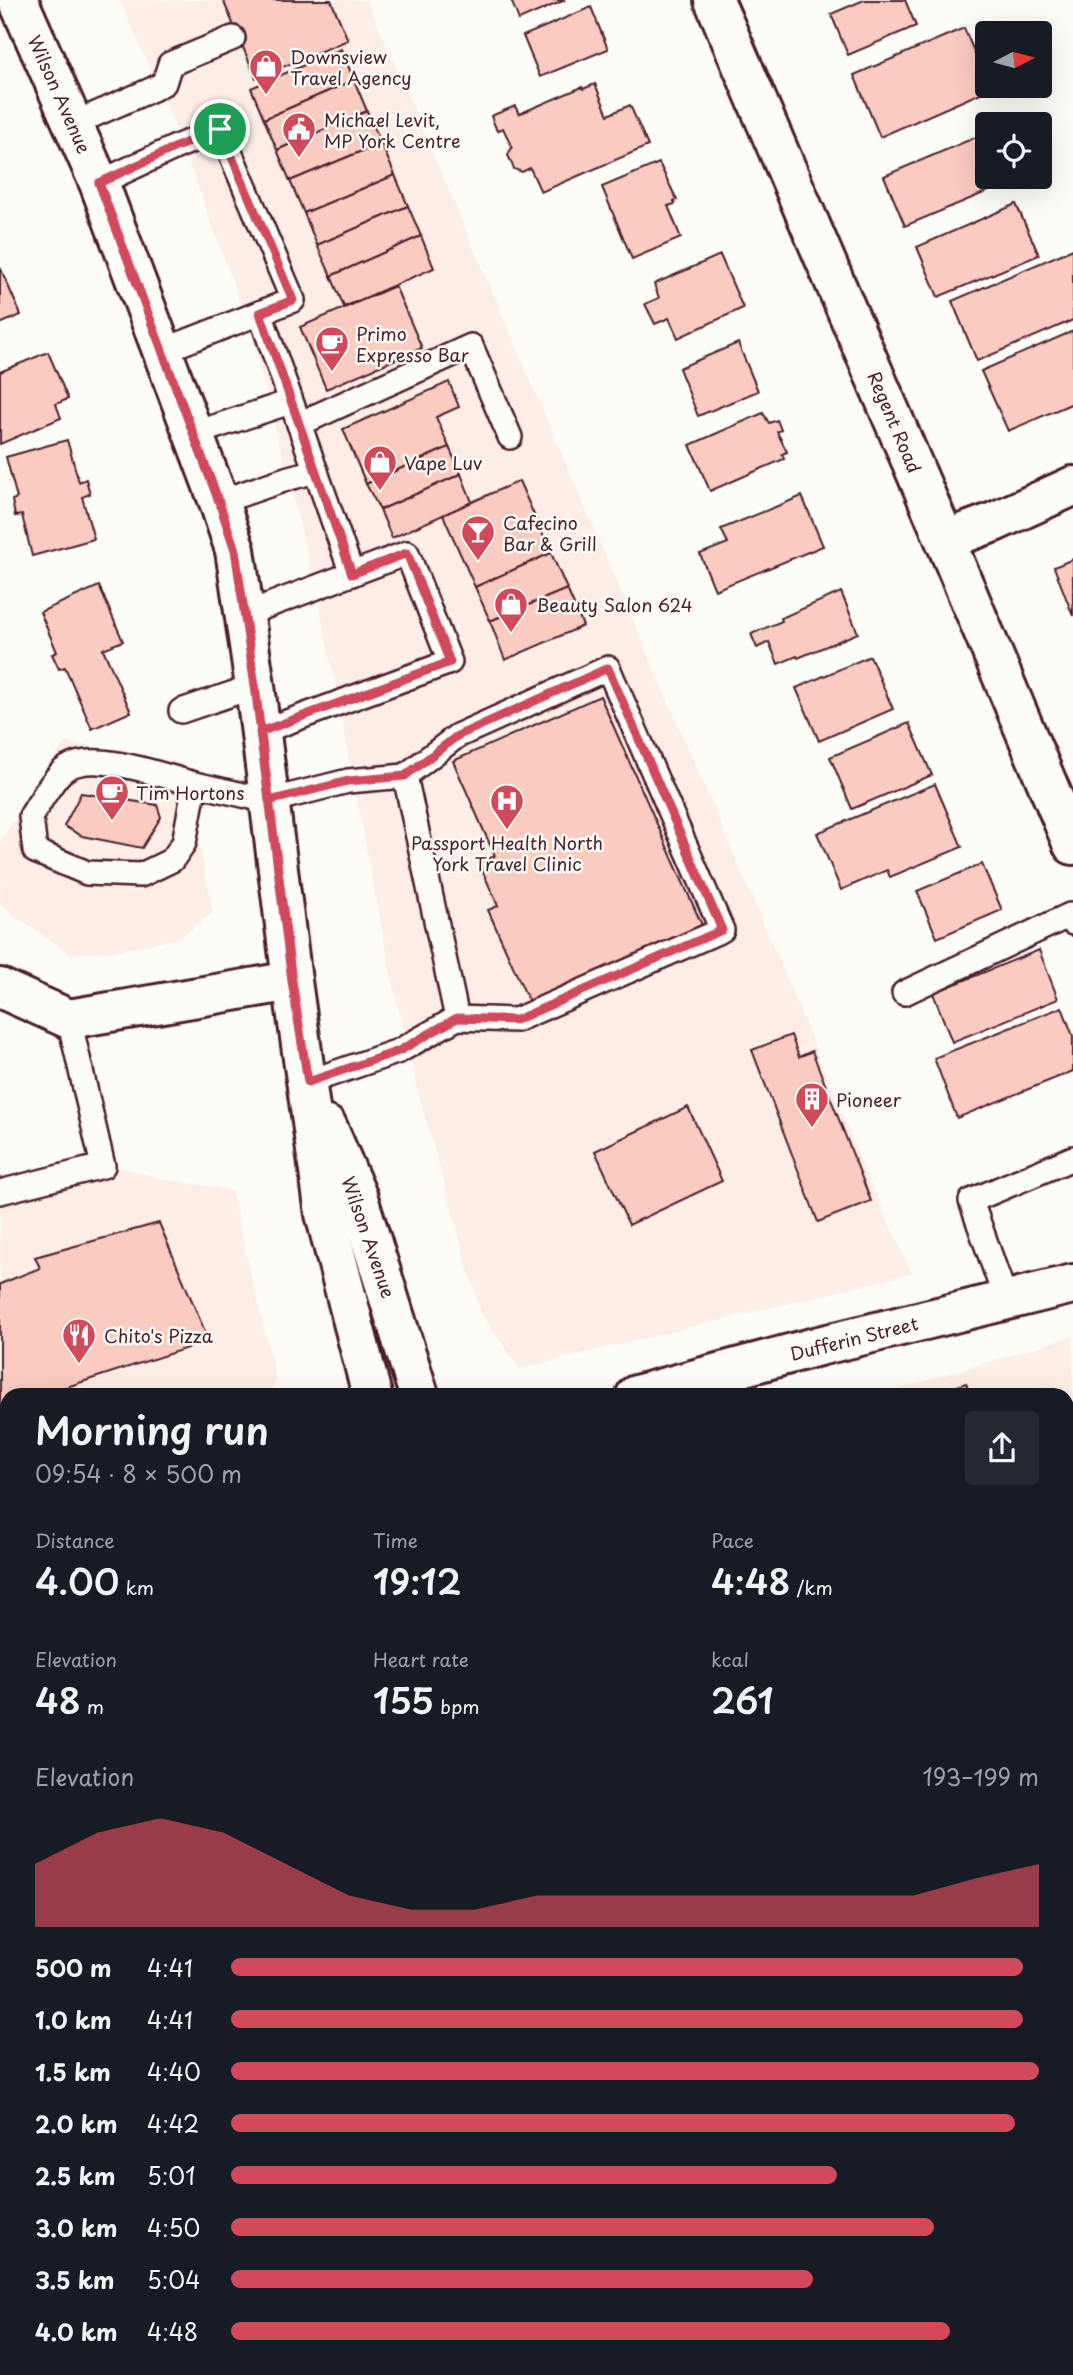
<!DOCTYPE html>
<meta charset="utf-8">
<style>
:root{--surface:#171b24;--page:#242831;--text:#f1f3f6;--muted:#9ea1a6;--accent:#d1495b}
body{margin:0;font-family:"Playpen Sans",sans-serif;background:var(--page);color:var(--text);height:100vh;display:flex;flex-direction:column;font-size:26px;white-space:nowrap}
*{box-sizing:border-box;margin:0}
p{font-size:23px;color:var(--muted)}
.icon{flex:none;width:38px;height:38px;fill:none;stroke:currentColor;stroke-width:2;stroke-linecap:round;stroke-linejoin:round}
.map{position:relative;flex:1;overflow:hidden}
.details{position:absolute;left:0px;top:1388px;width:1074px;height:989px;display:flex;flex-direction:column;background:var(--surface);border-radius:21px 21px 0 0;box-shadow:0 7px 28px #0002}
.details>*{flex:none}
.needle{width:46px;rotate:84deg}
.buttons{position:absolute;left:975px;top:21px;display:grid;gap:14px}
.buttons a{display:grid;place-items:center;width:77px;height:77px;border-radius:7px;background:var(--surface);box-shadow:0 7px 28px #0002;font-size:35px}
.pin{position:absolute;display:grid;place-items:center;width:60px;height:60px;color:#fff;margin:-30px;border:4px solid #fff;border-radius:50%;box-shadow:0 2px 7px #0007}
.round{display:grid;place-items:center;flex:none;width:74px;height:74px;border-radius:7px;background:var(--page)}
.overview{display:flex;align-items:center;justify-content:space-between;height:119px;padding:0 35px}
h1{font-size:38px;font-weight:600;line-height:52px}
.metrics{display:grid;grid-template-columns:repeat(3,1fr);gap:10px;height:119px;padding:7px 35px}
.metrics div{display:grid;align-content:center}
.metrics b{font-size:35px;font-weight:600}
.metrics small{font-size:19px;font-weight:400}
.metrics p{font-size:19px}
.chart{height:196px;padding:14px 35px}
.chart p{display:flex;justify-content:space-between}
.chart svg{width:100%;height:126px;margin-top:7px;fill:var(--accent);opacity:.7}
ul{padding:0 35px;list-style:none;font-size:23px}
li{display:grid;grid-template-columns:112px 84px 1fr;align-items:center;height:52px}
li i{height:18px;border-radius:9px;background:var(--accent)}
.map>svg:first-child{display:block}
.built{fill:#fcede6}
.building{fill:#facbc0;stroke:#4a1f2b;stroke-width:2}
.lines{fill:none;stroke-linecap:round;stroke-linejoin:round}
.service-casing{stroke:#4a1f2b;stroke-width:28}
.minor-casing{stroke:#4a1f2b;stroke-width:44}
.secondary-casing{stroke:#4a1f2b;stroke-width:44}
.service{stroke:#fdfcf7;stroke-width:23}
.minor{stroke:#fdfcf7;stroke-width:38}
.secondary{stroke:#fdfcf7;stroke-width:38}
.route-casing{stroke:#fff;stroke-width:14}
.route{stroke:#d1495b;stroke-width:9}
.labels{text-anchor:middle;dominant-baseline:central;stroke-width:5;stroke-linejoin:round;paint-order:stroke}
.poi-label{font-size:18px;fill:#4a1f2b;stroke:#fdfcf7;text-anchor:start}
.street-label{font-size:18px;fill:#4a1f2b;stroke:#fdfcf7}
</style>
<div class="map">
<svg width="1073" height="2375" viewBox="0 0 1073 2375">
<rect width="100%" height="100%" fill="#fdfcf7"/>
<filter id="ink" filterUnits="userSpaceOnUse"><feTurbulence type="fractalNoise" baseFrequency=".0143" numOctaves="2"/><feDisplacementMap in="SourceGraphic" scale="14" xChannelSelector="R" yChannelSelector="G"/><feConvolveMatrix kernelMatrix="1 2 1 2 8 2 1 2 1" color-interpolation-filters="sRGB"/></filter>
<g filter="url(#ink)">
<!-- built -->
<g class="built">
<polygon points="120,0 367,0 776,953 872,1187 912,1273 520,1369 481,1313 420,1099 390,971 317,592 250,329 180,138"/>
<polygon points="65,742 183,763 213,912 179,938 111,952 70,954 0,905 0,841"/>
<polygon points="80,1156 162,1179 231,1190 276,1380 271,1395 7,1395 7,1498 0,1500 0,1180"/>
<polygon points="1073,1336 1073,2375 930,2375 928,2370 1068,2370 1068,1395 879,1395"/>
</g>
<!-- building -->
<g class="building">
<polygon points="223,0 331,0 348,40 256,78"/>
<polygon points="511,0 565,0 519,20"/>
<polygon points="864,0 905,0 916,26 848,55 831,14"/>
<polygon points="591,7 608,49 540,77 523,36"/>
<polygon points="964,28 990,89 880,137 854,75"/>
<polygon points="341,49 354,80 264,119 251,88"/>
<polygon points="354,80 367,111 277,150 264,119"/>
<polygon points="595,84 608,115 630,105 648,146 541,192 530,168 522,172 514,169 508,155 512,147 503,128 497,131 491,116 515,106 519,114 582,87 583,89"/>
<polygon points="367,111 381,143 290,181 277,150"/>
<polygon points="981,135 987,147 987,177 1022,177 905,226 884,176"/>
<polygon points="381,143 395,175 304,213 290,181"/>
<polygon points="659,163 677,200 674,201 675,204 668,206 681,238 632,259 602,187"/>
<polygon points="395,175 408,206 317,245 304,213"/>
<polygon points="1016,204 1039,255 938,297 917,247"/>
<polygon points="408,206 421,236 331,276 317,245"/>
<polygon points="421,236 434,268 344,307 331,276"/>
<polygon points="1073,249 1073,320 977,361 952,301"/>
<polygon points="720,255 743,308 678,338 669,318 655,324 645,304 659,298 654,284"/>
<polygon points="0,267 21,315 0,324"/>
<polygon points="395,286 422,348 326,389 300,327"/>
<polygon points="1073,331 1073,403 1008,431 981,371"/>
<polygon points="738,343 758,391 698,416 679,368"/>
<polygon points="48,352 68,399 56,404 61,418 0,444 0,372"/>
<polygon points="449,382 459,407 436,417 449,447 366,484 343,429"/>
<polygon points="763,413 769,423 777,420 781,430 777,432 787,452 782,454 784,459 710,491 690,445"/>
<polygon points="67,440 79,482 86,479 90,494 82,497 94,539 32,556 22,515 15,516 12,500 17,498 6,457"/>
<polygon points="449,447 461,474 380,510 366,484"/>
<polygon points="461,474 472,502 392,538 380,510"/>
<polygon points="519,481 551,553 475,587 443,515"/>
<polygon points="802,496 823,546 715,590 700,554 728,543 721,529"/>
<polygon points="551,553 567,589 490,621 475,587"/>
<polygon points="1073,559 1073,616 1054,567"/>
<polygon points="99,586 123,641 103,649 131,712 92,729 65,667 59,669 52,654 57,652 40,612"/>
<polygon points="567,589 583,626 505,660 490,621"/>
<polygon points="841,592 858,633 798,658 797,656 778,664 769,642 757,648 751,634 782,621 781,618"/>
<polygon points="870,656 893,709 819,741 796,688"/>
<polygon points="600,696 702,925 529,1002 488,910 498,906 479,863 495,856 453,761"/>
<polygon points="909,723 932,775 852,809 830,757"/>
<polygon points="935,784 962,847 890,877 887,870 841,890 817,833"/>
<polygon points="81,793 157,805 161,817 142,848 82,836 64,826"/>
<polygon points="982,864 1002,910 937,938 917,891"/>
<polygon points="1039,950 1058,999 952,1042 933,993"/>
<polygon points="1062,1007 1073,1036 1073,1071 957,1118 934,1058"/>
<polygon points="791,1035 799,1057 812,1051 871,1201 818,1222 752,1050"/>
<polygon points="688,1107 722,1181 629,1225 595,1151"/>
<polygon points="159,1223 209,1341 42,1395 7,1395 7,1406 0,1408 0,1284 40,1268 35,1257"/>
<polygon points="966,1383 970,1395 932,1395"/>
<polygon points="1073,1411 1073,1533 1068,1535 1068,1413"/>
<polygon points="1073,1793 1073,2084 1068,2087 1068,1795"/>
</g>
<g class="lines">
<!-- service casing -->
<g class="service-casing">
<g id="service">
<polyline points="73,124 153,89 164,83 170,64 233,38"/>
<polyline points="99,183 176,147 220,129 293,300 162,351"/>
<polyline points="260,313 352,574"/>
<polyline points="299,424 471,346 510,437"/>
<polyline points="193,434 290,402"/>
<polyline points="219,502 289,478 316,471"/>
<polyline points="243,615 407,553 450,662 260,732"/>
<polyline points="181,711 255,686"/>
<polyline points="405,776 457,736 608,668 722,930 516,1020 457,1018"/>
<path d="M195,784L184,843L172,860L141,875L87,873L35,851L31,816C39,804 55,774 67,768C96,750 162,776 195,784L269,801L348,781L405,776L457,1018L399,1051L308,1082"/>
<polyline points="904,993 1070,915 1073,923"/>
<polyline points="0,1192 103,1166 69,1019"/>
<polyline points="1006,1300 971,1201 1073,1158"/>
<polyline points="730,1370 740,1395"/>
<polyline points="1068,1764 1073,1762"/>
<polyline points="0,2178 7,2194"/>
<polyline points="0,2245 7,2242"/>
<polyline points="1068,2267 1073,2252"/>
<polyline points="193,2370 196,2375"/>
<polyline points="1015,2375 1018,2370"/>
</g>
</g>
<!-- minor casing -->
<g class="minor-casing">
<g id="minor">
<polyline points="714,0 945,540 1073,845"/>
<polyline points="945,540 994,522 1073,486"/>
<polyline points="0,988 69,1019 292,981"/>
<polyline points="636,1395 819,1346 1073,1284"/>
</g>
</g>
<!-- secondary casing -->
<g class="secondary-casing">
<g id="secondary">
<polyline points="18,0 99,183 219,502 235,550 255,686 292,981 325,1214 372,1395"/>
<polyline points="327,1126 358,1198 419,1395"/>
<polyline points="0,1544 7,1542"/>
<polyline points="0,1602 7,1600"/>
<polyline points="790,2370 792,2375"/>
</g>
</g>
<!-- service -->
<use href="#service" class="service"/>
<!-- minor -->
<use href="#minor" class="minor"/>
<!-- secondary -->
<use href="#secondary" class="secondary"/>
</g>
</g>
<g class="lines" filter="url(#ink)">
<!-- route casing -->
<g class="route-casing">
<polyline id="route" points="220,129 176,147 99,183 219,502 235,550 255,686 292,981 308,1082 399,1051 457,1018 516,1020 722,930 608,668 457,736 405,776 348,781 269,801 260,732 450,662 407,553 352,574 260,313 293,300 220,129"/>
</g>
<!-- route -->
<use href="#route" class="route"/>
</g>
<!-- icons -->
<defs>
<g id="shop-pin" transform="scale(1.75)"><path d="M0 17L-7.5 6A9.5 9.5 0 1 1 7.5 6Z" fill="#d1495b" stroke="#fdfcf7"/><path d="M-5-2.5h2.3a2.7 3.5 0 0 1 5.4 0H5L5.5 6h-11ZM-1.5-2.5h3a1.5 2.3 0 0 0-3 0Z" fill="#fff"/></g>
<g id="civic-pin" transform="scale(1.75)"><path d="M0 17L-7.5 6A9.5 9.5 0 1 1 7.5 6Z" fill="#d1495b" stroke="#fdfcf7"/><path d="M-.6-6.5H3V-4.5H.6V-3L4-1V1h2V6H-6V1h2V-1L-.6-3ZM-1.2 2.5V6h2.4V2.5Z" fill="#fff"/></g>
<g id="cafe-pin" transform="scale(1.75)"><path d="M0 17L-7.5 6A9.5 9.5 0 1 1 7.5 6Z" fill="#d1495b" stroke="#fdfcf7"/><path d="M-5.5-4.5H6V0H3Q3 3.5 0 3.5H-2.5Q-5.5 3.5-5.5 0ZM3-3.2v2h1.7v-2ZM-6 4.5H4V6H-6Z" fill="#fff"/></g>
<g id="bar-pin" transform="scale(1.75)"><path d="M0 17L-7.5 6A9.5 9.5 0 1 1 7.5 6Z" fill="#d1495b" stroke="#fdfcf7"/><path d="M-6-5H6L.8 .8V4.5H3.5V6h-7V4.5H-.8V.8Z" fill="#fff"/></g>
<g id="hospital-pin" transform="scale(1.75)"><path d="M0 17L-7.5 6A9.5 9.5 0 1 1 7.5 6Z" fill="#d1495b" stroke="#fdfcf7"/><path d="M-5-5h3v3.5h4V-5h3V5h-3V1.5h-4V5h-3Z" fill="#fff"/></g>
<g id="building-pin" transform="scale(1.75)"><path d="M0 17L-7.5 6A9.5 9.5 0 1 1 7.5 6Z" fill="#d1495b" stroke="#fdfcf7"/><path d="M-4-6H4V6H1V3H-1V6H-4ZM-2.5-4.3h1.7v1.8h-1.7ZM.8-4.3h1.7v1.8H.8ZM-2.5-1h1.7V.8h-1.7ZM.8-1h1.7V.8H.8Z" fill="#fff"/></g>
<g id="restaurant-pin" transform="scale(1.75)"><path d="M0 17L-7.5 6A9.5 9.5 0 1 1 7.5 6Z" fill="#d1495b" stroke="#fdfcf7"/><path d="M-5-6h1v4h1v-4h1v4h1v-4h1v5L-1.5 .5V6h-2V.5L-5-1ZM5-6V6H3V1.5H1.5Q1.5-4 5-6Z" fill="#fff"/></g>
</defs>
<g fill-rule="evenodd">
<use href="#shop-pin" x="266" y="66"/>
<use href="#civic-pin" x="299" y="129"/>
<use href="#cafe-pin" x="332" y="343"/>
<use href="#shop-pin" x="380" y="462"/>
<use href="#bar-pin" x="478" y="532"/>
<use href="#shop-pin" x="511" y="604"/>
<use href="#cafe-pin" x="112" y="792"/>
<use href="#hospital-pin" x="507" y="801"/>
<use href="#building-pin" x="812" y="1099"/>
<use href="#restaurant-pin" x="79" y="1335"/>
</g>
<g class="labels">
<!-- poi labels -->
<g class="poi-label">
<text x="290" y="56">Downsview<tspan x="290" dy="21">Travel Agency</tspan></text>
<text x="324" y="119">Michael Levit,<tspan x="324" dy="21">MP York Centre</tspan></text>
<text x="356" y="333">Primo<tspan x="356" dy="21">Expresso Bar</tspan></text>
<text x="404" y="462">Vape Luv</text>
<text x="503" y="522">Cafecino<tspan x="503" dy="21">Bar &amp; Grill</tspan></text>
<text x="536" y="604">Beauty Salon 624</text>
<text x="136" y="792">Tim Hortons</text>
<text x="507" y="842" text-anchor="middle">Passport Health North<tspan x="507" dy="21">York Travel Clinic</tspan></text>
<text x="836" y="1099">Pioneer</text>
<text x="104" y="1335">Chito's Pizza</text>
</g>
<!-- street labels -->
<g class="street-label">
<text transform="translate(60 94) rotate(66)">Wilson Avenue</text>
<text transform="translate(895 422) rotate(67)">Regent Road</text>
<text transform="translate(369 1237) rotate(71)">Wilson Avenue</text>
<text transform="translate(854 1338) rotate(-14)">Dufferin Street</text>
</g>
</g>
</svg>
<div class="buttons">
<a><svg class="needle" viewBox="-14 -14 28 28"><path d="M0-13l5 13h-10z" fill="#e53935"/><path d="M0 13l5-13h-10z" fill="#9ea1a6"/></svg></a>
<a><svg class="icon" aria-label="locate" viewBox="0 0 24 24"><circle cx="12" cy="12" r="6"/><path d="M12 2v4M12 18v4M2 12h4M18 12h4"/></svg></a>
</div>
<div class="pin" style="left:220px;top:129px;background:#1e9e55"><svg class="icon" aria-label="arrive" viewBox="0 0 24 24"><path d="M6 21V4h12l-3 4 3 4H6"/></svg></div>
<section class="details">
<div class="overview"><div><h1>Morning run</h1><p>09:54 · 8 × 500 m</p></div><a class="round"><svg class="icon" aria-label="share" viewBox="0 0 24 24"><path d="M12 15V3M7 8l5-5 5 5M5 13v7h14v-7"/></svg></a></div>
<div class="metrics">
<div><p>Distance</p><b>4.00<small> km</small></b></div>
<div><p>Time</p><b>19:12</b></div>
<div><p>Pace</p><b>4:48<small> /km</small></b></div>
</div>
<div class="metrics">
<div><p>Elevation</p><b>48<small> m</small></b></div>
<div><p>Heart rate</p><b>155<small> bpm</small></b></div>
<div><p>kcal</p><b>261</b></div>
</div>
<div class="chart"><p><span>Elevation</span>193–199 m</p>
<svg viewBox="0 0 160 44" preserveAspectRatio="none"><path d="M0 44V22L10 11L20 6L30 11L40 22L50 33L60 38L70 38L80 33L90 33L100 33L110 33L120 33L130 33L140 33L150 27L160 22V44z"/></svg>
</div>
<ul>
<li><b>500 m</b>4:41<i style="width:98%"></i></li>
<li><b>1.0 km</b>4:41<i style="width:98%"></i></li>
<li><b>1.5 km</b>4:40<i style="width:100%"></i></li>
<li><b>2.0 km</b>4:42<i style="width:97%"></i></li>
<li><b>2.5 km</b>5:01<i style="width:75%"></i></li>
<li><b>3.0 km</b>4:50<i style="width:87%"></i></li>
<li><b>3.5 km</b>5:04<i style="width:72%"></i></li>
<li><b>4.0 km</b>4:48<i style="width:89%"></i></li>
</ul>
</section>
</div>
